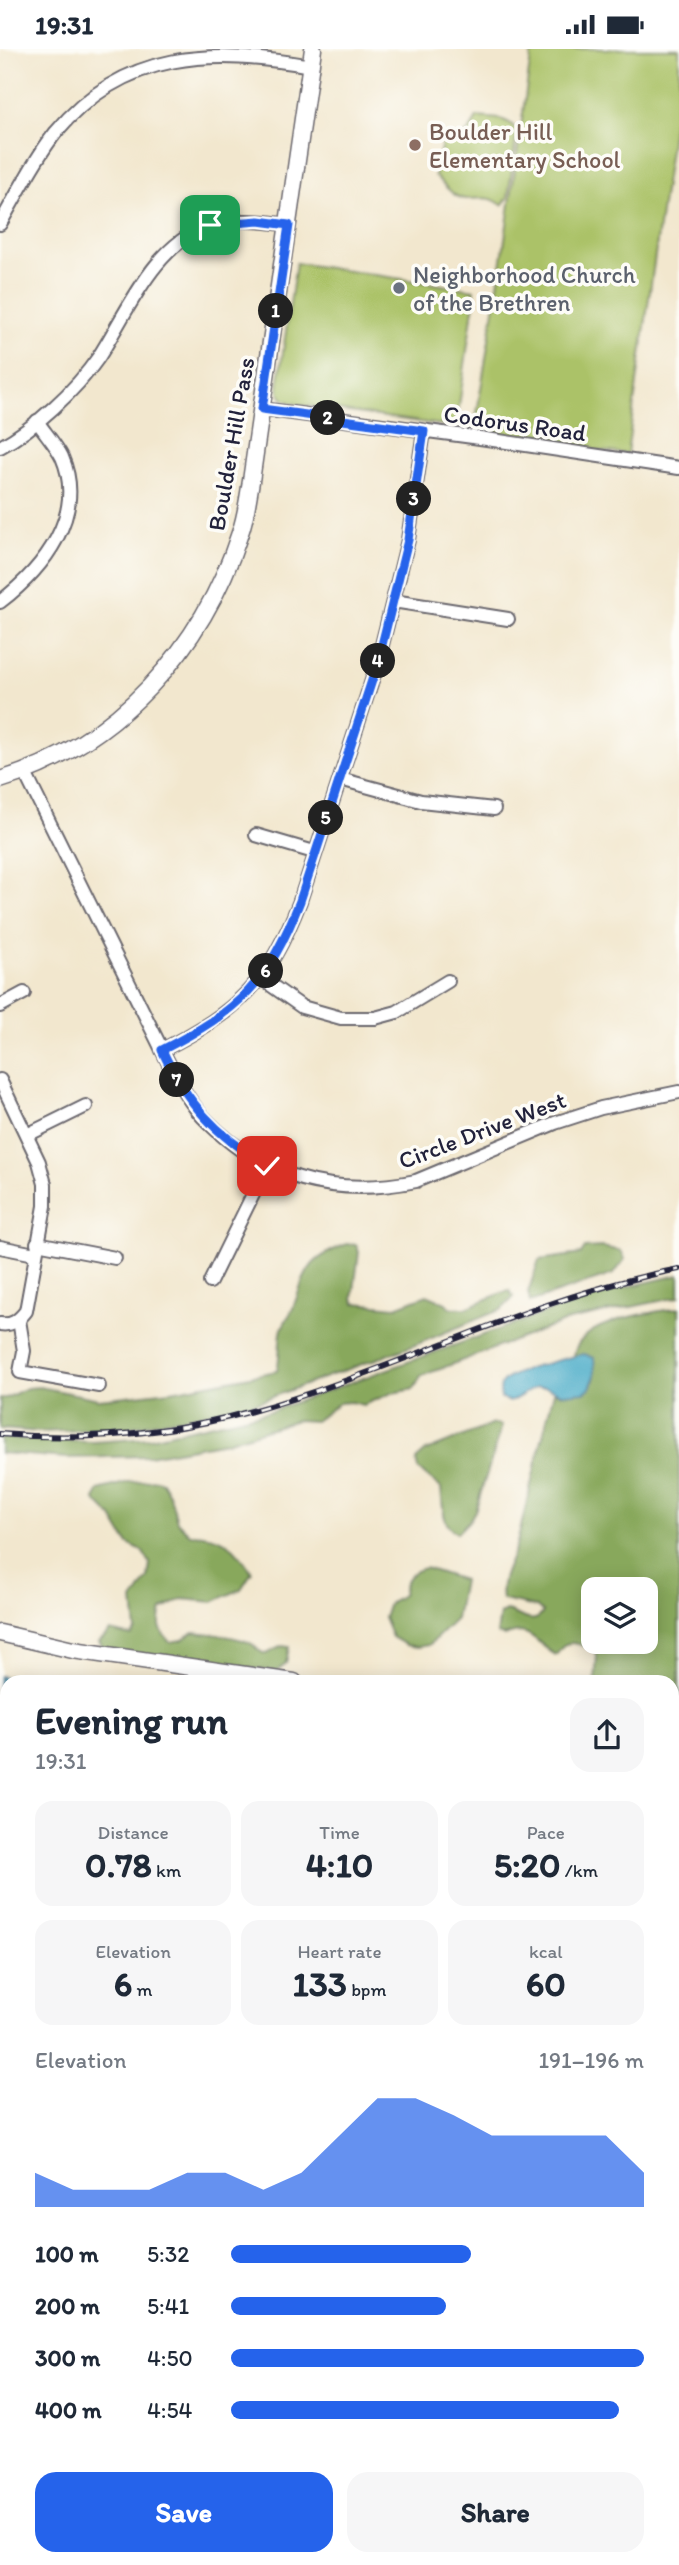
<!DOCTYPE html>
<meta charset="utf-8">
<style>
:root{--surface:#fff;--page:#f6f6f7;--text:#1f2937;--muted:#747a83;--accent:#2563eb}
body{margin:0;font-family:Itim,sans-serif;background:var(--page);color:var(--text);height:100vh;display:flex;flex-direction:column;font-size:26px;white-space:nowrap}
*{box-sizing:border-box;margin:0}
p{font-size:23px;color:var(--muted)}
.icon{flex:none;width:38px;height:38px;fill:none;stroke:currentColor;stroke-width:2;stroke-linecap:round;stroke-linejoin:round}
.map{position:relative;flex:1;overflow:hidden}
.panel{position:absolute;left:0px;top:1626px;width:679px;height:891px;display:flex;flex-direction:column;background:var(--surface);border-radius:21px 21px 0 0;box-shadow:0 4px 18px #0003}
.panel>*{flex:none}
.fabs{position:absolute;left:581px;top:1528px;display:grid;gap:14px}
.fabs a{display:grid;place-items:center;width:77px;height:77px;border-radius:14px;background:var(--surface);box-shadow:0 4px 18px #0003;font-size:35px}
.pin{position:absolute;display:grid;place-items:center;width:60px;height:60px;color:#fff;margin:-30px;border-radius:14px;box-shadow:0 4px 10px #0006}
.km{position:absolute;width:35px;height:35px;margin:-18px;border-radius:50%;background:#222;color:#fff;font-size:19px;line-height:35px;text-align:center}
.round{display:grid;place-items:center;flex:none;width:74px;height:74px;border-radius:21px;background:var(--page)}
.summary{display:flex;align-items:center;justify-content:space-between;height:119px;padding:0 35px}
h1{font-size:38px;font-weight:700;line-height:52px}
.stats{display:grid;grid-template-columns:repeat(3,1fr);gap:10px;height:119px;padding:7px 35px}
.stats div{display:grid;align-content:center;border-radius:18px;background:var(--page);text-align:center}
.stats b{font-size:35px;font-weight:700}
.stats small{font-size:19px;font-weight:400}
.stats p{font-size:19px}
.chart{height:196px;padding:14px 35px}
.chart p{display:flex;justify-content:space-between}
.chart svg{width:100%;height:126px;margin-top:7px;fill:var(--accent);opacity:.7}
.cta{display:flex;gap:14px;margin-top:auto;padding:14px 35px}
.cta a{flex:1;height:80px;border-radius:21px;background:var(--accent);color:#fff;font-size:28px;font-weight:700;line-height:80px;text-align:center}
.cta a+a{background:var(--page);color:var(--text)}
ul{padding:0 35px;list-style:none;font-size:23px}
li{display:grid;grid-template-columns:112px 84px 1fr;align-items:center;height:52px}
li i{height:18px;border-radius:9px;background:var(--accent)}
.status{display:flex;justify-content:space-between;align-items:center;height:49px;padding:0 35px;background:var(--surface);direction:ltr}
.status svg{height:19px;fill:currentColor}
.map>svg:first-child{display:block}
.green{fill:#abc267;stroke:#667251;stroke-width:2}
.forest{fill:#88a85c;stroke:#55654c;stroke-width:2;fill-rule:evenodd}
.water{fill:#47aac7;stroke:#346681;stroke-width:2}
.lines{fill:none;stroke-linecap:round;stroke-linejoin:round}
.minor-casing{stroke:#6b676e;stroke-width:16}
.tertiary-casing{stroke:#6b676e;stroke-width:19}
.secondary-casing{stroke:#6b676e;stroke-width:21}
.minor{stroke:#fff;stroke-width:12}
.tertiary{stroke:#fff;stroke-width:16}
.secondary{stroke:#fbe5cf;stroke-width:18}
.rail-casing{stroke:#22223b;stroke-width:6}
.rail{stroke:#fdfcf7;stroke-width:3.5;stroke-dasharray:10;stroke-linecap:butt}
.route-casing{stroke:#fff;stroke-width:14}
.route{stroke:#2563eb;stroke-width:9}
.education-dot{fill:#8d6e63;stroke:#fdfcf7;stroke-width:2.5}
.worship-dot{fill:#6b7280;stroke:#fdfcf7;stroke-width:2.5}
.labels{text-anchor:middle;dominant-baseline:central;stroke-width:7;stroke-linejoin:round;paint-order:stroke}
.education-label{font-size:24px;fill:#785e54;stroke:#fdfcf7;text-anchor:start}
.worship-label{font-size:24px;fill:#5b616d;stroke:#fdfcf7;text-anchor:start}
.street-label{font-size:24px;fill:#22223b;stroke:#fdfcf7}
</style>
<div class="status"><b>19:31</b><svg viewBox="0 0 49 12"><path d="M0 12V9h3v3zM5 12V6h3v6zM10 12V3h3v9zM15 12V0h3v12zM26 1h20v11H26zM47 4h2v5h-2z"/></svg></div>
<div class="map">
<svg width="679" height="2516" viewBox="0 0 679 2516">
<rect width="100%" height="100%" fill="#fdfcf7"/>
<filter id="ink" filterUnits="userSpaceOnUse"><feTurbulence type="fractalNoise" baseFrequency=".0143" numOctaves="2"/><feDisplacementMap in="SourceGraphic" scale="14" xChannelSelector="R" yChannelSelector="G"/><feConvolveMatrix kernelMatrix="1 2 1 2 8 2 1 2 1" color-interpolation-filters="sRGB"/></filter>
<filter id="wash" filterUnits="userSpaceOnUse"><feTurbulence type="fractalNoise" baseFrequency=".00686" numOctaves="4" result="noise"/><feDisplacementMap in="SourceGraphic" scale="28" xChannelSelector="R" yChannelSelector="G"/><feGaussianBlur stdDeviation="1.57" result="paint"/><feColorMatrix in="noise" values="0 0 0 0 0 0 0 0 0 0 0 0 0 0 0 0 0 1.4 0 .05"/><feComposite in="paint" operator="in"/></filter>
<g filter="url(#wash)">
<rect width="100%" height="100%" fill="#f2e7ce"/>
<!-- green -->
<g class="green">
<polygon points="532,0 679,0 679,36 627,405 473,388 501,218"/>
<path d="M477,68C492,70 510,67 517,83L508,149L502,156C489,146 482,150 468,150C455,151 444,135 435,127L443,89C463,89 469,87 477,68Z"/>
<path d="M296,214L474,241L475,246L456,378L300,356C288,353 279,351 278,337Z"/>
<polygon points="0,1893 7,1894 7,1978 0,1976 0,1939 2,1939"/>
</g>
<!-- forest -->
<g class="forest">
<path d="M347,1195L356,1196L359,1203L353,1249L355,1254L396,1258L427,1246L446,1254L450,1259H466L509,1241L514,1248L502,1260L415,1296L249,1356L127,1379L41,1383L0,1380V1349H6L27,1339L40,1338L99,1350L171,1342L277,1322C280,1309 279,1296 281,1284C282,1275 290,1267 293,1259C307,1221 306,1211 347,1195Z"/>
<polygon points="602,1198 621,1202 625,1210 614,1225 530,1253 528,1243 539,1211 581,1205 585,1199"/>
<polygon points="679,1226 679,1248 569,1271 421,1327 414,1340 392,1344 363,1356 351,1353 339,1354 315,1372 297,1371 226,1393 149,1407 67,1409 0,1404 0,1389 93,1393 150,1389 271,1362 550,1262 622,1239"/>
<path d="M679,1259V1676L672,1675V1633H595L597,1606C592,1599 572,1590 564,1596C561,1599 559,1603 556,1606C535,1595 532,1575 505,1587L497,1585L500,1565L506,1562C520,1565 534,1579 543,1563L536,1558L502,1551C498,1527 513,1512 518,1490C530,1441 541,1392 554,1343L564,1345L594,1332V1309L584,1305L574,1308C576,1271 651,1264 679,1259ZM593,1540H646V1592H593Z"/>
<path d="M493,1375L502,1377L475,1462L469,1472L457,1484C441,1477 443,1454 441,1439L418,1420L416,1411L426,1402Z"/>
<path d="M157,1431L162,1433L170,1447L177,1472L190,1485C225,1486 233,1496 252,1523L241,1540L213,1553L182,1550L162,1561C158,1575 159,1582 170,1593L182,1591L193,1583C207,1584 241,1588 252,1595C258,1600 258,1603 266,1605L282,1597L289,1598L286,1614L277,1623L105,1601L99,1593L110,1582L131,1587L136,1581L133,1552L148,1529L150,1514L142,1502L128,1495L112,1468L95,1451L98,1441L129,1433Z"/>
<path d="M425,1519L463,1531L456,1570L429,1596L418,1598L406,1596L392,1588L384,1569L389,1554L402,1546C404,1532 409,1522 425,1519Z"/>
<polygon points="7,1775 7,1894 0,1893 0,1776"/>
<polygon points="679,1841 679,2174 672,2192 672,1842"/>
</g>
<!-- water -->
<g class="water">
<path d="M584,1305L594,1309L595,1327L590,1339L584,1343L564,1345L546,1338H536L510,1353L501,1349C500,1344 499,1337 503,1333C513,1321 567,1309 584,1305Z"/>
<polygon points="0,1627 22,1633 7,1633 7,1775 0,1776"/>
<polygon points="672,1714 679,1715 679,1841 672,1842"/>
</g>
</g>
<g filter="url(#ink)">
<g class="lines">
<!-- minor casing -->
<g class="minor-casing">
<g id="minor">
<path d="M0,175C18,144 34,111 56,83C125,0 213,0 311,17"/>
<polyline points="262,360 473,388 679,419"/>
<path d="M0,398C34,380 76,341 98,309C128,263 153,196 209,177C232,169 265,172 289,176"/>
<polyline points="393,552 508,570"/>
<path d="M0,553C43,520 87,466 62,408C56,396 45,384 37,372"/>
<path d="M25,724L173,1023C182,1039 191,1055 203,1068C262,1130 333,1149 416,1132L555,1074L601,1059L679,1043"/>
<polyline points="340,730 421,752 494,760"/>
<polyline points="256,786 314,803"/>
<polyline points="261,929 302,958 341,969 375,969 397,963 448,932"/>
<polyline points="0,957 24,944"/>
<path d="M162,1001C240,961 268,934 300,852L377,616L408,491L424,382"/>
<path d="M0,1031L39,1113L45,1135V1157L26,1262C19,1271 12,1277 0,1275"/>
<polyline points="27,1086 86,1057"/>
<polyline points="37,1194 115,1209"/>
<polyline points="0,1198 35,1205"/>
<polyline points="210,1233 267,1117"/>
<polyline points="19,1271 24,1302 20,1323 99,1337"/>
</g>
</g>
<!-- tertiary casing -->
<g class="tertiary-casing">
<g id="tertiary">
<path d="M0,731C117,696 203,599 240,484C246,468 248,449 251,432L313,0"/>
<polyline points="0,1584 73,1601 294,1633"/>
<polyline points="672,1683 679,1684"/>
</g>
</g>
<!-- secondary casing -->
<g class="secondary-casing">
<g id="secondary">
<polyline points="0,2360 7,2361"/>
<polyline points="672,2500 679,2501"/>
</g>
</g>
<!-- minor -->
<use href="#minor" class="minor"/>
<!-- tertiary -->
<use href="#tertiary" class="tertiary"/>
<!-- secondary -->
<use href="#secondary" class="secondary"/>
<!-- rail casing -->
<g class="rail-casing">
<path id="rail" d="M0,1385C85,1392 170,1385 252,1362C396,1322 531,1248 679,1220"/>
</g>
<!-- rail -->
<use href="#rail" class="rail"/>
</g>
</g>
<g class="lines" filter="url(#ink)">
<!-- route casing -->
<g class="route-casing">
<path id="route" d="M210,176L259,172L289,176L262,360L424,382L408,491L377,616L300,852C268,934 240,961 162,1001C187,1055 216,1086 267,1117"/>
</g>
<!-- route -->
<use href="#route" class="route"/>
</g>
<!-- markers -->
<circle class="education-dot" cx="415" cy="96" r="7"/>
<circle class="worship-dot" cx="399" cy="239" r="7"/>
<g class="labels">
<!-- education labels -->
<g class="education-label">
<text x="429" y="82">Boulder Hill<tspan x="429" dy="28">Elementary School</tspan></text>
</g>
<!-- worship labels -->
<g class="worship-label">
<text x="413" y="225">Neighborhood Church<tspan x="413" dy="28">of the Brethren</tspan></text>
</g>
<!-- street labels -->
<g class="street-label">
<text transform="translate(515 374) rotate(8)">Codorus Road</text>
<text transform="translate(231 395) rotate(-80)">Boulder Hill Pass</text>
<text transform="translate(482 1081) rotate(-21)">Circle Drive West</text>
</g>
</g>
</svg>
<div class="fabs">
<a><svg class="icon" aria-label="layers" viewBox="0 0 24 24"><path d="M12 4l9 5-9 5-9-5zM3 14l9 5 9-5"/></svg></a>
</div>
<div class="pin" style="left:210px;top:176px;background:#1e9e55"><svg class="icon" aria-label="arrive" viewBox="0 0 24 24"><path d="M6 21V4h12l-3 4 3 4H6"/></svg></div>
<div class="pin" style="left:267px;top:1117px;background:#d93025"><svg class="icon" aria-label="check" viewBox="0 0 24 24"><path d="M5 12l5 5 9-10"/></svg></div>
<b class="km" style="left:276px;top:262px">1</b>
<b class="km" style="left:328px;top:369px">2</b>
<b class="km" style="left:414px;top:450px">3</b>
<b class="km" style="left:378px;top:612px">4</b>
<b class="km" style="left:326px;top:769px">5</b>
<b class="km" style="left:266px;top:922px">6</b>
<b class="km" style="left:177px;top:1031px">7</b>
<section class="panel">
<div class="summary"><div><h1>Evening run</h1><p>19:31</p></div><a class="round"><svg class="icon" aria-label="share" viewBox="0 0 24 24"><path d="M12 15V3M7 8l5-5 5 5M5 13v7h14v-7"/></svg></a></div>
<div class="stats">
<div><p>Distance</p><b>0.78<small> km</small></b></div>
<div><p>Time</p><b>4:10</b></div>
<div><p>Pace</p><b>5:20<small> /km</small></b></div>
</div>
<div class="stats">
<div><p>Elevation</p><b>6<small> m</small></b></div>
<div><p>Heart rate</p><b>133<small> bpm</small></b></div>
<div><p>kcal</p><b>60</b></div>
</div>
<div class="chart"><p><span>Elevation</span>191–196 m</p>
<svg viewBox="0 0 160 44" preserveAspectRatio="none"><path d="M0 44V32L10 38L20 38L30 38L40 32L50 32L60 38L70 32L80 19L90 6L100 6L110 12L120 19L130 19L140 19L150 19L160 32V44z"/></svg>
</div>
<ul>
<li><b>100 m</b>5:32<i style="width:58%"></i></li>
<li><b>200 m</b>5:41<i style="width:52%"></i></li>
<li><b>300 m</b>4:50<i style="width:100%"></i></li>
<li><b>400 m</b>4:54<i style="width:94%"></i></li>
</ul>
<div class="cta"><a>Save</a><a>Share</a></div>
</section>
</div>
